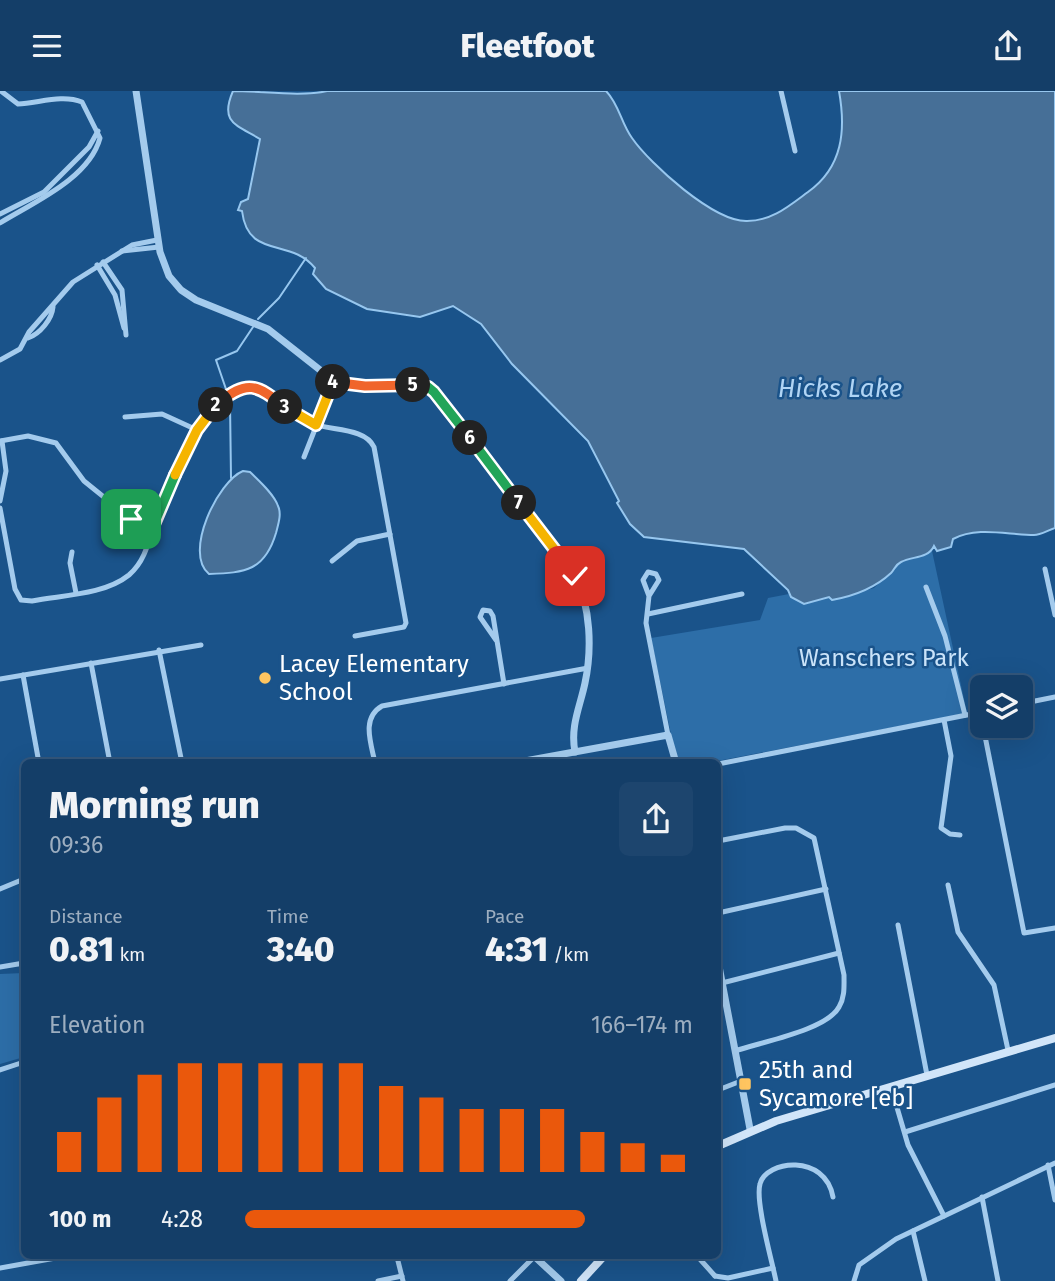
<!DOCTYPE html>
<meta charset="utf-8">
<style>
:root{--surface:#143e68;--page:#1d456e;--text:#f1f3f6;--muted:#9daec0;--line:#33577c;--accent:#ea580c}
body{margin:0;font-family:"Fira Sans",sans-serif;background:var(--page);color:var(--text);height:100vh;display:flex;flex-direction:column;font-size:26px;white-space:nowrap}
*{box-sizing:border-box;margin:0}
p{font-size:23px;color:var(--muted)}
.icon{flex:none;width:38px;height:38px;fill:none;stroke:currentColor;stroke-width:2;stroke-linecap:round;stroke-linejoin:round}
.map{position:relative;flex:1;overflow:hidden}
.panel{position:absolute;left:21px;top:668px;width:700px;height:500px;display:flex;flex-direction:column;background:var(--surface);border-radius:10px;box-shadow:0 7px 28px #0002,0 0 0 2px var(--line)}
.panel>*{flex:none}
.controls{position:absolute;left:970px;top:584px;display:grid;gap:14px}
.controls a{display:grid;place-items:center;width:63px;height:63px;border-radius:10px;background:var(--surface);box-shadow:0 7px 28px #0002,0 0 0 2px var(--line);font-size:35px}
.pin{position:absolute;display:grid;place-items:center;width:60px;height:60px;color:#fff;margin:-30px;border-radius:14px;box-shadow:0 4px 10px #0006}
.km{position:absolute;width:35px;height:35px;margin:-18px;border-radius:50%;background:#222;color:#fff;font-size:19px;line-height:35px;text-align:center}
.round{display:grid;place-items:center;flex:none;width:74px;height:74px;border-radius:10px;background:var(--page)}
.head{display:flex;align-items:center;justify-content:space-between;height:119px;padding:0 28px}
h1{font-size:38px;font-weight:800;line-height:52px}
.stats{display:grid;grid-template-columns:repeat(3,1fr);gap:10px;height:119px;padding:7px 28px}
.stats div{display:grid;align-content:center}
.stats b{font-size:35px;font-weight:800}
.stats small{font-size:19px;font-weight:400}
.stats p{font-size:19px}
.chart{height:196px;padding:14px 28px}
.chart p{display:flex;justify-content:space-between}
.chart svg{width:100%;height:126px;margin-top:7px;stroke:var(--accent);stroke-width:6}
ul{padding:0 28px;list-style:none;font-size:23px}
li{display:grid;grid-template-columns:112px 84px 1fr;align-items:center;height:52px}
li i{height:18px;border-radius:9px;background:var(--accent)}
header{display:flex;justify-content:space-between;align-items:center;height:91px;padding:0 28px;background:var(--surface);font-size:32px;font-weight:800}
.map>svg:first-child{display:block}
.green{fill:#2d6ea8}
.water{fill:#466f97;stroke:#97c7ef;stroke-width:2}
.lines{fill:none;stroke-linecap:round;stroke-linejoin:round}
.stream{stroke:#97c7ef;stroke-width:2}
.minor{stroke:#a4cbed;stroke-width:5}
.tertiary{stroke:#a4cbed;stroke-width:7}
.secondary{stroke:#d1e5f9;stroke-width:8}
.split-1-casing{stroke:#fff;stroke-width:14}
.split-2-casing{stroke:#fff;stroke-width:14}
.split-3-casing{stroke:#fff;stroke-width:14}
.split-4-casing{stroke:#fff;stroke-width:14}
.split-5-casing{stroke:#fff;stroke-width:14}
.split-6-casing{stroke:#fff;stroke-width:14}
.split-7-casing{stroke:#fff;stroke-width:14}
.split-8-casing{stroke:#fff;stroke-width:14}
.split-1{stroke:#22a559;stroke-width:9}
.split-2{stroke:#f5b400;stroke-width:9}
.split-3{stroke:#f0652b;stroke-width:9}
.split-4{stroke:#f5b400;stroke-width:9}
.split-5{stroke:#f0652b;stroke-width:9}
.split-6{stroke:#22a559;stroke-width:9}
.split-7{stroke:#22a559;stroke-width:9}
.split-8{stroke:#f5b400;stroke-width:9}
.poi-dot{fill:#ffc560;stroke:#1a538a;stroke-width:2.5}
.labels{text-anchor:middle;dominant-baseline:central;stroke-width:5;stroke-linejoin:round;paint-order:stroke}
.park-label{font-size:24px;fill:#cae3f9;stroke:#1a538a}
.poi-label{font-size:24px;fill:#fff;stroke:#1a538a;text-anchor:start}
.water-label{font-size:26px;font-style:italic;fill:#b0d4f4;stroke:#1a538a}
</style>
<header><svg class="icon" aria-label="menu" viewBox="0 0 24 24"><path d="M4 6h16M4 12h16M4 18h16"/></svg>Fleetfoot<svg class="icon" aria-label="share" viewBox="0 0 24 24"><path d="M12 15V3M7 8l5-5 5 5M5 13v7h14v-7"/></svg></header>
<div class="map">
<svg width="1055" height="1190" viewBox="0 0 1055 1190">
<rect width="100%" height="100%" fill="#1a538a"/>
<!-- green -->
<g class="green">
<polygon points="932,460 967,622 707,672 677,672 651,547 760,529 768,507 789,503 804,513 829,506 832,509 874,497 902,470"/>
<polygon points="24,882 24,966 0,973 0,883"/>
</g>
<!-- water -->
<g class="water">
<path d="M233,0C262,0 301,6 327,0H606C619,13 621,32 632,47C650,73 714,131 747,130C772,130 789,115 808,101C843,76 846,39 839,0H1055V437C1048,439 1041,444 1034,444C1007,444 978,435 953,448L951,456L937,460L934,455C928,468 912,465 901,471C895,474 895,478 891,482C875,497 854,505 832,509L829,506L804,513L791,506L788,499L744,458L644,446L630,433L617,412L619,410L588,350L512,273L481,233L453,215L420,226L367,218L326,198L313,183L315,177C290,146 248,169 242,120L238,119L241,111L248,108L260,48C237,34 219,32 233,0Z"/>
<path d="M243,380L250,381C259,390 274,403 278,415C282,423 278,434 276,442C265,479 246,482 209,483C183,462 218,390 243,380Z"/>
</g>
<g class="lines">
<!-- stream -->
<g class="stream">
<polyline points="258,228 279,207 306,167"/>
<polyline points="227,301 216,269 237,260 253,236"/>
<polyline points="230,312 231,387"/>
</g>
<!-- minor -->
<g class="minor">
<polyline points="781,0 795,60"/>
<polyline points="0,123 44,101 89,56 98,40"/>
<path d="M0,132C32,112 89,88 100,47L82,11C62,3 39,12 18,13L1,0"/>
<polyline points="122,160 159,156"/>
<polyline points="103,171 122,199 126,244"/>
<polyline points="97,174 115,204 124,237"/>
<path d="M28,247C40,243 52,228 53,216"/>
<polyline points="0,269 20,258 29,241 73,191 132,154 157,149"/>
<polyline points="125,326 162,323 197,339"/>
<polyline points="0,350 28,345 56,352 84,390 131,428 152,438"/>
<polyline points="304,366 334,290"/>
<polyline points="0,410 6,380 2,350"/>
<path d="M0,417L15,498L21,509L32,510C63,504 104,504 129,484C150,466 149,440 159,417C172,384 213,287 258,296C269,299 297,325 311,332C329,340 365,336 374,356L406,532L404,536L355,545"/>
<polyline points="72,461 70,472 76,502"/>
<polyline points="332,470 357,450 390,443"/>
<polyline points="1045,478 1055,524"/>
<polyline points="926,496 945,545 965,624"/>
<polyline points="649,505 643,489 648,481 656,483 659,489 649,505 646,532 668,644"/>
<polyline points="648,523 742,503"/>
<polyline points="496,549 480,526 483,519 490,520 493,525 504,593"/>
<polyline points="159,559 182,672"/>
<polyline points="91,572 110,672"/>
<polyline points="23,584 39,672"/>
<polyline points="0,588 201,554"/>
<polyline points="1020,613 1055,606"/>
<polyline points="944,629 951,665 941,737 950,743 960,744"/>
<polyline points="983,635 1024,842 1055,837"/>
<path d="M375,672C371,652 361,627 382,615L588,577"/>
<polyline points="718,673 982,621"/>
<path d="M718,750L785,737H796L814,747L844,884C844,895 845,906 839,916C827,939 761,951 735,960"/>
<polyline points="948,794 958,841 994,894 1008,959"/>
<polyline points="0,798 24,788"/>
<polyline points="718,822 826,798"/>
<polyline points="898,834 927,984"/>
<polyline points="0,876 24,872"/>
<polyline points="722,892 839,862"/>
<polyline points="0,979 24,971"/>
<polyline points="891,996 908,1054 944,1125"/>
<polyline points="718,999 741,990"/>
<polyline points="905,1041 1055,994"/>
<polyline points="1048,1074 1055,1109"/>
<polyline points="982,1106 998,1190"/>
<polyline points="913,1140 925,1190"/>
<polyline points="397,1166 403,1190"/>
<polyline points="698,1166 715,1185"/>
<polyline points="0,1177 61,1166"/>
<polyline points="715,1185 728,1187 773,1177"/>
<polyline points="378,1190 402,1185"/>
<polyline points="510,1190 534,1166"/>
<path d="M776,1190C772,1170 755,1110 760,1093C766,1069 825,1062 833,1106"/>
<polyline points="854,1190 859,1174 896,1148 1055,1072"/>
</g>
<!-- tertiary -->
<g class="tertiary">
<path d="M136,0L160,161L169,185L181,199L196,209L268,238L334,290L353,294L428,297L479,357L575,486C591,515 592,559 585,592C580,616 570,635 575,661"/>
<polyline points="514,672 668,644 676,672"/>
<polyline points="718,870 750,1038"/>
<polyline points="535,1166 561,1190"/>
</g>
<!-- secondary -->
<g class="secondary">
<polyline points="718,1055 776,1030 1055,947"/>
<polyline points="581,1190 603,1166"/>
</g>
</g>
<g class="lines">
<!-- split-1 casing -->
<g class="split-1-casing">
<polyline id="split-1" points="131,428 152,438 175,384"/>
</g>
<!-- split-2 casing -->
<g class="split-2-casing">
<polyline id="split-2" points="175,384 197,339 216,314"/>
</g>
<!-- split-3 casing -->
<g class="split-3-casing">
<path id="split-3" d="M216,314C248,287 257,294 285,316"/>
</g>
<!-- split-4 casing -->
<g class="split-4-casing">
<polyline id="split-4" points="285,316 316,334 333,291"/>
</g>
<!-- split-5 casing -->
<g class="split-5-casing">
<polyline id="split-5" points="333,291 365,295 413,294"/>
</g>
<!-- split-6 casing -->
<g class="split-6-casing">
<polyline id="split-6" points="413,294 428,296 434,301 470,347"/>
</g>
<!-- split-7 casing -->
<g class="split-7-casing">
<polyline id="split-7" points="470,347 519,412"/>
</g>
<!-- split-8 casing -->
<g class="split-8-casing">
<polyline id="split-8" points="519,412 575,485"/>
</g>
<!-- split-1 -->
<use href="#split-1" class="split-1"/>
<!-- split-2 -->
<use href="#split-2" class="split-2"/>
<!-- split-3 -->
<use href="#split-3" class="split-3"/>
<!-- split-4 -->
<use href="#split-4" class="split-4"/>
<!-- split-5 -->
<use href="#split-5" class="split-5"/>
<!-- split-6 -->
<use href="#split-6" class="split-6"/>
<!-- split-7 -->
<use href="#split-7" class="split-7"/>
<!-- split-8 -->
<use href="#split-8" class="split-8"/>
</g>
<!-- markers -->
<g class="poi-dot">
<circle cx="265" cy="587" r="7"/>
<rect x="738" y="986" width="14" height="14" rx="3.5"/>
</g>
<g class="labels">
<!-- park labels -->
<g class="park-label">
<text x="884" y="567">Wanschers Park</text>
</g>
<!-- poi labels -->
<g class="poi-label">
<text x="279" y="573">Lacey Elementary<tspan x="279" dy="28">School</tspan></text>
<text x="759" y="979">25th and<tspan x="759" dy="28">Sycamore [eb]</tspan></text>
</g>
<!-- water labels -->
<g class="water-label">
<text x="840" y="297">Hicks Lake</text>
</g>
</g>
</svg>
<div class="controls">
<a><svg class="icon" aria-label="layers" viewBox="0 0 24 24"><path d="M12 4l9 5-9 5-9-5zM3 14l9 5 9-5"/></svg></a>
</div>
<div class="pin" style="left:131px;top:428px;background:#1e9e55"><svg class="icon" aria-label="arrive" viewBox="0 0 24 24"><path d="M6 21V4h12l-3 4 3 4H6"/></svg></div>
<div class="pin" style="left:575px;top:485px;background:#d93025"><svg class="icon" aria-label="check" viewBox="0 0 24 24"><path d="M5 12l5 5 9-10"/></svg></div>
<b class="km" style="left:216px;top:314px">2</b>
<b class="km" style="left:285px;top:316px">3</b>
<b class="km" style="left:333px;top:291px">4</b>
<b class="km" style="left:413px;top:294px">5</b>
<b class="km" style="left:470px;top:347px">6</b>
<b class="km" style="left:519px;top:412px">7</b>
<section class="panel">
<div class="head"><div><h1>Morning run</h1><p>09:36</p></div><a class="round"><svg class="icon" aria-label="share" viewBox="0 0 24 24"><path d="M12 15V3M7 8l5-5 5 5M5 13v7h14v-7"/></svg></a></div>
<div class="stats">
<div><p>Distance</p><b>0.81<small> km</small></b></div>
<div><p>Time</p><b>3:40</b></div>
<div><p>Pace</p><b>4:31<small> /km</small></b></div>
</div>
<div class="chart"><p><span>Elevation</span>166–174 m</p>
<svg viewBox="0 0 160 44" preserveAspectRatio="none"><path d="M5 44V30M15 44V18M25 44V10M35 44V6M45 44V6M55 44V6M65 44V6M75 44V6M85 44V14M95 44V18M105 44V22M115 44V22M125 44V22M135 44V30M145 44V34M155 44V38"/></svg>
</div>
<ul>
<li><b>100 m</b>4:28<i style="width:76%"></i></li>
</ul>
</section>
</div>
